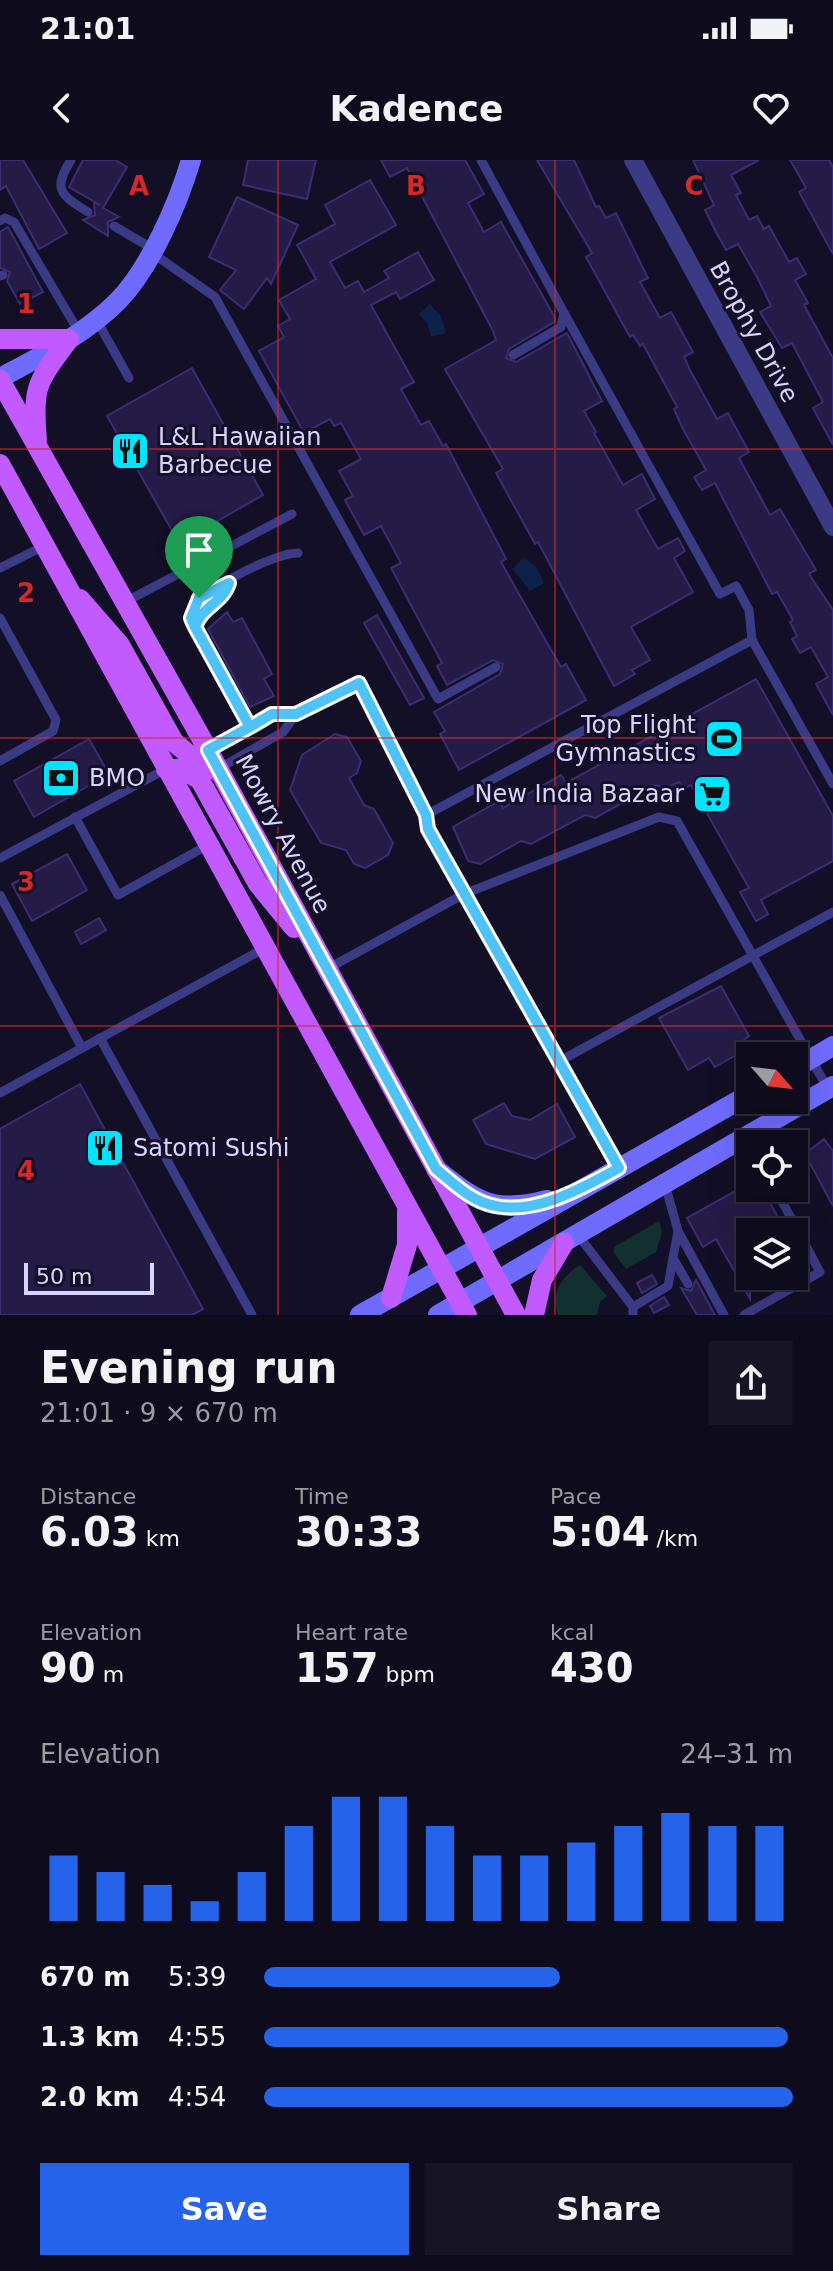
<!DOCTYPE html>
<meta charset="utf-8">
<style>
:root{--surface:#0e0b1c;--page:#171425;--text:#f1f3f6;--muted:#9b9ba3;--line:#2e2b3b;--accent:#2563eb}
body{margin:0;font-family:"DejaVu Sans",sans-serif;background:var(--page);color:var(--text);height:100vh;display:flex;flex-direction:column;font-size:30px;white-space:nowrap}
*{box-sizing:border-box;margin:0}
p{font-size:26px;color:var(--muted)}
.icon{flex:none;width:44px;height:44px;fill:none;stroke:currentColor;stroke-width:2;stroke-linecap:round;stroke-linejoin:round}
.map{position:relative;height:1155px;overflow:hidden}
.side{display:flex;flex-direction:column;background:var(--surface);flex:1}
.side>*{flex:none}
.needle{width:52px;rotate:118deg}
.buttons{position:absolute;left:736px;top:882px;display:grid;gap:16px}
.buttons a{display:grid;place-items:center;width:72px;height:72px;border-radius:0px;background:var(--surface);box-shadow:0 8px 32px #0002,0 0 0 2px var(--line);font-size:40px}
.scale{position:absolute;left:24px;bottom:20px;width:130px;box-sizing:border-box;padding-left:8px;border:4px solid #d9d4ff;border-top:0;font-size:22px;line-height:28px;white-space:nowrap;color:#d9d4ff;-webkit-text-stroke:6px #130f26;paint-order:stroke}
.pin{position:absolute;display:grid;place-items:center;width:68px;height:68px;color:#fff;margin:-82px -34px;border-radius:50% 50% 50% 0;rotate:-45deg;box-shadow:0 0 8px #0007}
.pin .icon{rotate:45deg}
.round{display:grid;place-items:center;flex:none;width:84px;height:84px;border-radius:0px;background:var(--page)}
.summary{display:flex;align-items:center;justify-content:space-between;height:136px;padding:0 40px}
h1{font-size:44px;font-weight:700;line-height:60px}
.metrics{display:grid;grid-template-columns:repeat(3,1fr);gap:12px;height:136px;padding:8px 40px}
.metrics div{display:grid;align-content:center}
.metrics b{font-size:40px;font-weight:700}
.metrics small{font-size:22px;font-weight:400}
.metrics p{font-size:22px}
.chart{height:224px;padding:16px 40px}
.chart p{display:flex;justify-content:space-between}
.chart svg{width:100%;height:144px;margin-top:8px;stroke:var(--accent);stroke-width:6}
.primary-button{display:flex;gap:16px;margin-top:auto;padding:16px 40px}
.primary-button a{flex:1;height:92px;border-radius:0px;background:var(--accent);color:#fff;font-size:32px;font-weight:700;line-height:92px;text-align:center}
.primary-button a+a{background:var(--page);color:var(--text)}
ul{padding:0 40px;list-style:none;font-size:26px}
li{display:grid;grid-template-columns:128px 96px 1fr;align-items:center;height:60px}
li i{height:20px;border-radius:10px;background:var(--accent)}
.status{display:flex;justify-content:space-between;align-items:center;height:56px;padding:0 40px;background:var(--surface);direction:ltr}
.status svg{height:22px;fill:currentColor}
header{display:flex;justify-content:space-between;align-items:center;height:104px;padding:0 40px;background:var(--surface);font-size:36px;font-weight:700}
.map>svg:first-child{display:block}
.green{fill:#12302f}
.water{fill:#0c2248}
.building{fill:#241b47;stroke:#3b2d73;stroke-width:2}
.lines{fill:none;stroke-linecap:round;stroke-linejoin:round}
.lane{stroke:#3d3a85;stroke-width:9}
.street{stroke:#3d3a85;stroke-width:18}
.secondary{stroke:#6f6bff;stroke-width:20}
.primary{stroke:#c25bff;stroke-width:20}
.route-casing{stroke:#fff;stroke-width:16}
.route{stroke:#4fc3f7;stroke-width:10}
.grid{fill:none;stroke:#d62828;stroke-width:2;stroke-opacity:0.55}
.labels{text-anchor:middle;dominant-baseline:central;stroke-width:6;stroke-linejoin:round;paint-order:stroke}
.street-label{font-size:24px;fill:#d9d4ff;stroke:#130f26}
.poi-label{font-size:24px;fill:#d9d4ff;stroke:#130f26;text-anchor:start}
.grid-label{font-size:26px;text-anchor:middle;font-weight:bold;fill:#d62828;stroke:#130f26;stroke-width:6;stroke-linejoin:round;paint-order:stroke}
</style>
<div class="status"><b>21:01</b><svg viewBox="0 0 49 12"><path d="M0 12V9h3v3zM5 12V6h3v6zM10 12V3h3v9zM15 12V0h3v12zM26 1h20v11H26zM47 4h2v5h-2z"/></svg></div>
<header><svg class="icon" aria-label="back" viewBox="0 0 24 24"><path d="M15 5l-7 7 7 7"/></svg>Kadence<svg class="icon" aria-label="heart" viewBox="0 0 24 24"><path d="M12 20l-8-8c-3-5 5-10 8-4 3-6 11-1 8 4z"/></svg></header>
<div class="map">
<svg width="833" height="1155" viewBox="0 0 833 1155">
<rect width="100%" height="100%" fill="#130f26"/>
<!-- green -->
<g class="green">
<polygon points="659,1061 662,1072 656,1092 626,1109 614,1093 614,1087"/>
<path d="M580,1105L607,1136L600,1142L597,1155H558C551,1132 561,1117 580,1105Z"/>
</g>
<!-- water -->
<g class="water">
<polygon points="430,144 441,156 446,173 431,177 427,163 419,154"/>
<polygon points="524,397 537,408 544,423 530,431 513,409"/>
</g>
<!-- building -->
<g class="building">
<polygon points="0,0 23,0 67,73 39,89 6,26 0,30"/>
<polygon points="83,0 115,0 127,7 103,48 119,57 108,62 108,76 83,60 95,55 94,42 100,45 69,27"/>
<polygon points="248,0 316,0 307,39 243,25"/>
<polygon points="381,0 465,0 484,34 468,43 484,72 501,62 555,158 554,162 509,189 506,198 516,202 567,173 602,241 584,251 596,272 594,273 623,325 642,314 655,339 636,350 658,389 678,378 685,391 674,398 693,432 631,467 650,500 632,510 635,514 614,526 538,382 535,384 496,313 503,309 445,209 496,180 493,171 407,8 390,17"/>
<polygon points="537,0 574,0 596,47 599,46 606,58 616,53 648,118 640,122 660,158 671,152 693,192 684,197 691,212 717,259 728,253 737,270 749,292 739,298 770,355 780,349 816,410 809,414 833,450 833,555 816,524 828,517 811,487 800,493 792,479 797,476 790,462 793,460 777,432 772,434 715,323 702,330 694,317 706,310 682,267 674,249 677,247 643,184 640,186 633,175 630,177 586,97 592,93"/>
<polygon points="693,0 759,0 731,15 741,33 736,35 749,60 757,56 764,69 769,66 789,102 797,98 806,114 795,120 808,143 804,145 833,198 833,285 813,248 823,242 792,183 782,188 760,152 771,146 758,119 738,84 726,90 716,72 705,50 714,45"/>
<polygon points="790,0 829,0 833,7 833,94 799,32 806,28"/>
<polygon points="370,20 396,65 330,102 345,128 358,121 364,132 389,118 384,111 418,92 434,120 400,139 396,132 371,145 414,222 401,229 421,265 429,261 443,286 446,284 506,399 501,402 519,434 561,507 566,504 586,540 459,610 440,574 445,571 434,552 500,514 503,504 493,500 447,525 437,506 442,503 391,408 401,403 381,366 364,375 345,340 353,336 339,311 361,299 341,263 334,266 330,259 304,273 259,191 284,177 278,166 290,159 279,140 316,119 297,85 335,64 325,45"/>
<polygon points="237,37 298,65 271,124 267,118 244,149 220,130 236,110 209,97"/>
<polygon points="8,67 43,132 20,144 7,121 10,112 0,108 0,72"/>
<polygon points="192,208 263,335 179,383 107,256"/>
<polygon points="227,452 233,462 242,458 272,514 264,519 274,536 250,547 208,469"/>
<polygon points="377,455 424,538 410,545 364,463"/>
<polygon points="756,519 833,656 833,701 761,740 768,754 756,761 740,732 749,728 691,625 683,629 679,622 666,628 655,625 595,658 585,655 531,684 521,681 480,704 468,701 453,667 499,641 503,648 561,615 566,623"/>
<polygon points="335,574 347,577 361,601 357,613 349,618 364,645 374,649 393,683 388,695 365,708 354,704 346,690 321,683 290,630 302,595"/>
<polygon points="89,579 109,614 34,657 14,621"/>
<polygon points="67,694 87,730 32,761 12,724"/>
<polygon points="99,758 106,770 81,784 75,772"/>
<polygon points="721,826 749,876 744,880 748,888 715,907 709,898 688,910 659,858"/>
<polygon points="80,924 203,1149 192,1155 0,1155 0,969"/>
<polygon points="504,943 512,956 530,960 557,944 575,977 535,999 486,984 473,960"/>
<polygon points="824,979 833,991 833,1046 805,994"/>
<polygon points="750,1023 750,1028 762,1028 786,1072 750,1072 750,1139 716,1079 703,1087 687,1058"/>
<polygon points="652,1115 657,1124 642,1133 637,1123"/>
<polygon points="696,1120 715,1155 697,1155 681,1128 691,1131"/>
<polygon points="664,1137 669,1145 654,1153 650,1146"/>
</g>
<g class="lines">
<!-- lane -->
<g class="lane">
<path d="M71,0C52,30 61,35 88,52"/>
<polyline points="481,0 564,153 561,167 513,195"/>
<polyline points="0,61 5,58 14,62 79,172"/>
<polyline points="114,66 153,89"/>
<polyline points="151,92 215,137 438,539 496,507"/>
<polyline points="0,116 3,115"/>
<polyline points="564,153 720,434 736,426 749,450 752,480"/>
<polyline points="96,159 129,218"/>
<polyline points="0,408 42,387"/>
<polyline points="125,442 292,354"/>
<polyline points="0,458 56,560 53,571 0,601"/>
<path d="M195,467C202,446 222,443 229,423"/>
<path d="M250,567L191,453C200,430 274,393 298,393"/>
<polyline points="208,590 272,554 296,554 359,523 426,655 428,669 619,1008"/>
<polyline points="218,609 283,572 296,554"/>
<polyline points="426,655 752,480 833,624"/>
<polyline points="75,657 118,735 208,685"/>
<polyline points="0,698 166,609"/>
<polyline points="0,735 82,888"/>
<polyline points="327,809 464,734 659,657 677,661 828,929"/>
<polyline points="100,878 252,1155"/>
<polyline points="558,902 833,752"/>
<polyline points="0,933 265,788"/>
<polyline points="678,1071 724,1155"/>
<polyline points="578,1075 633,1147 633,1155"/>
<polyline points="673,1098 688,1124"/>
<polyline points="633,1147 668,1126 678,1071 665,1024"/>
<polyline points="744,1155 820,1112 775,1028"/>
</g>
<!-- street -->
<polyline class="street" points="633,0 833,367"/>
<!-- secondary -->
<g class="secondary">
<path d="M0,218C41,196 84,175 118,141C150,108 178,44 191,0"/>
<polyline points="794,909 833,886"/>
<path d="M436,1009C477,1042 494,1054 547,1040"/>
<polyline points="360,1155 750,934"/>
<polyline points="438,1155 833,926"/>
</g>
<!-- primary -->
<g class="primary">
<polyline points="0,179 69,179"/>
<polyline points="0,220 208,590 516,1155"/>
<path d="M37,280C32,225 37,223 69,179"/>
<polyline points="0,304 467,1155"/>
<polyline points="80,439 120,485 174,582 207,610"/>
<polyline points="166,609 182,609 200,620 258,724 294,768"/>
<polyline points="391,1138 407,1085 407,1051"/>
<polyline points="534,1155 542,1120 564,1083"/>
</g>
</g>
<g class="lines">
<!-- route casing -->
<g class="route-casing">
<path id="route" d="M199,438L191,458L194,465L250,567L208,590L436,1009C452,1022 468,1038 488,1044C531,1058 583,1028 619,1008L428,669L426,655L359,523L296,554H272L250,567L195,467C202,446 223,443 229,423L199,438"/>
</g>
<!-- route -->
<use href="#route" class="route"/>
</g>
<!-- grid -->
<path class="grid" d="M278,0V1155M555,0V1155M0,289H833M0,578H833M0,866H833"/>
<!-- icons -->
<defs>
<g id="restaurant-square" transform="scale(2)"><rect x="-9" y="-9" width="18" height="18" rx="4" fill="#00e5ff" stroke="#130f26"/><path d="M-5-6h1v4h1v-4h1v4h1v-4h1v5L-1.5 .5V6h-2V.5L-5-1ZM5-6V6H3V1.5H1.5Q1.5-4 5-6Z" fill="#111"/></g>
<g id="stadium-square" transform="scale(2)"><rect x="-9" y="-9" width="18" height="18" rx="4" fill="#00e5ff" stroke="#130f26"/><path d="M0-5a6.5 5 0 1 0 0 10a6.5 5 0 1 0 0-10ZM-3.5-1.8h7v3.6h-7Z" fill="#111"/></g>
<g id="bank-square" transform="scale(2)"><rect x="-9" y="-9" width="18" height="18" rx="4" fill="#00e5ff" stroke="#130f26"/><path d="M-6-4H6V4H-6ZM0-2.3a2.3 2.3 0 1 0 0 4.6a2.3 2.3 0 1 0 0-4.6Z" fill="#111"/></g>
<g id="supermarket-square" transform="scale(2)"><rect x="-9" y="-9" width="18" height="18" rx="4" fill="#00e5ff" stroke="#130f26"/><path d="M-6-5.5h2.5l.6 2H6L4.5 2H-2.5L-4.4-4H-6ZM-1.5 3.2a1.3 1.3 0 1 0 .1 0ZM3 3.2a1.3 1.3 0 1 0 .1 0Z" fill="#111"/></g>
</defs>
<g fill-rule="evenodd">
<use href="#restaurant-square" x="130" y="291"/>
<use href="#stadium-square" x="724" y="579"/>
<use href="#bank-square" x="61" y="618"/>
<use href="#supermarket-square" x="712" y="634"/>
<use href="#restaurant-square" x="105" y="988"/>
</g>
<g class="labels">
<!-- street labels -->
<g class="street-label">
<text transform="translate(754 172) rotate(61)">Brophy Drive</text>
<text transform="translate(283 674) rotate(62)">Mowry Avenue</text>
</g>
<!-- poi labels -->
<g class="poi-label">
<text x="158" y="277">L&amp;L Hawaiian<tspan x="158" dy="28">Barbecue</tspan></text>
<text x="696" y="565" text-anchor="end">Top Flight<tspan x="696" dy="28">Gymnastics</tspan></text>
<text x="89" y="618">BMO</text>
<text x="684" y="634" text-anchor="end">New India Bazaar</text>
<text x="133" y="988">Satomi Sushi</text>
</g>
</g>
<g class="grid-label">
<text x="139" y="35">A</text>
<text x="416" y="35">B</text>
<text x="694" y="35">C</text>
<text x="26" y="153">1</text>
<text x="26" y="442">2</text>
<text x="26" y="731">3</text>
<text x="26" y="1020">4</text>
</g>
</svg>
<div class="buttons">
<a><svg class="needle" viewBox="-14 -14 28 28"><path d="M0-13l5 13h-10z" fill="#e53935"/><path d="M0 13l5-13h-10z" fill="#9b9ba3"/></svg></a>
<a><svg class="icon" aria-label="locate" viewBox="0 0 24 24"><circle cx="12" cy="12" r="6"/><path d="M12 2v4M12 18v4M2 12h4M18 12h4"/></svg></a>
<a><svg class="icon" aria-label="layers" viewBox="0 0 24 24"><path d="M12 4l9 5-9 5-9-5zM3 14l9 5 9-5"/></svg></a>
</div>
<div class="scale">50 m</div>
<div class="pin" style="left:199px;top:438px;background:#1e9e55"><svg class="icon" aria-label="arrive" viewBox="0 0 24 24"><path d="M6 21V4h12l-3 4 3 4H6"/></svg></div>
</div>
<section class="side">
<div class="summary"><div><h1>Evening run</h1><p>21:01 · 9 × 670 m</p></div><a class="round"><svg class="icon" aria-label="share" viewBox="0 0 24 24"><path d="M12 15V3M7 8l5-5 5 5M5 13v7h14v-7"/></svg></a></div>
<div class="metrics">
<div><p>Distance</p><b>6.03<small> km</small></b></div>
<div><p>Time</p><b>30:33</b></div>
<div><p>Pace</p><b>5:04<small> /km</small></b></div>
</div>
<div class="metrics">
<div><p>Elevation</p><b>90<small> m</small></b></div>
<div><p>Heart rate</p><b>157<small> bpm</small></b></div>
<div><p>kcal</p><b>430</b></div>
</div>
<div class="chart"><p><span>Elevation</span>24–31 m</p>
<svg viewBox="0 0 160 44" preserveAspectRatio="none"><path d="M5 44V24M15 44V29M25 44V33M35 44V38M45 44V29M55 44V15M65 44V6M75 44V6M85 44V15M95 44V24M105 44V24M115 44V20M125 44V15M135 44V11M145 44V15M155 44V15"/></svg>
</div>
<ul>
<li><b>670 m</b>5:39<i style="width:56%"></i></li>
<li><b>1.3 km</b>4:55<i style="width:99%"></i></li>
<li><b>2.0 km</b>4:54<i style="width:100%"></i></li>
</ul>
<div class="primary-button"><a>Save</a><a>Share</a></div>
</section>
